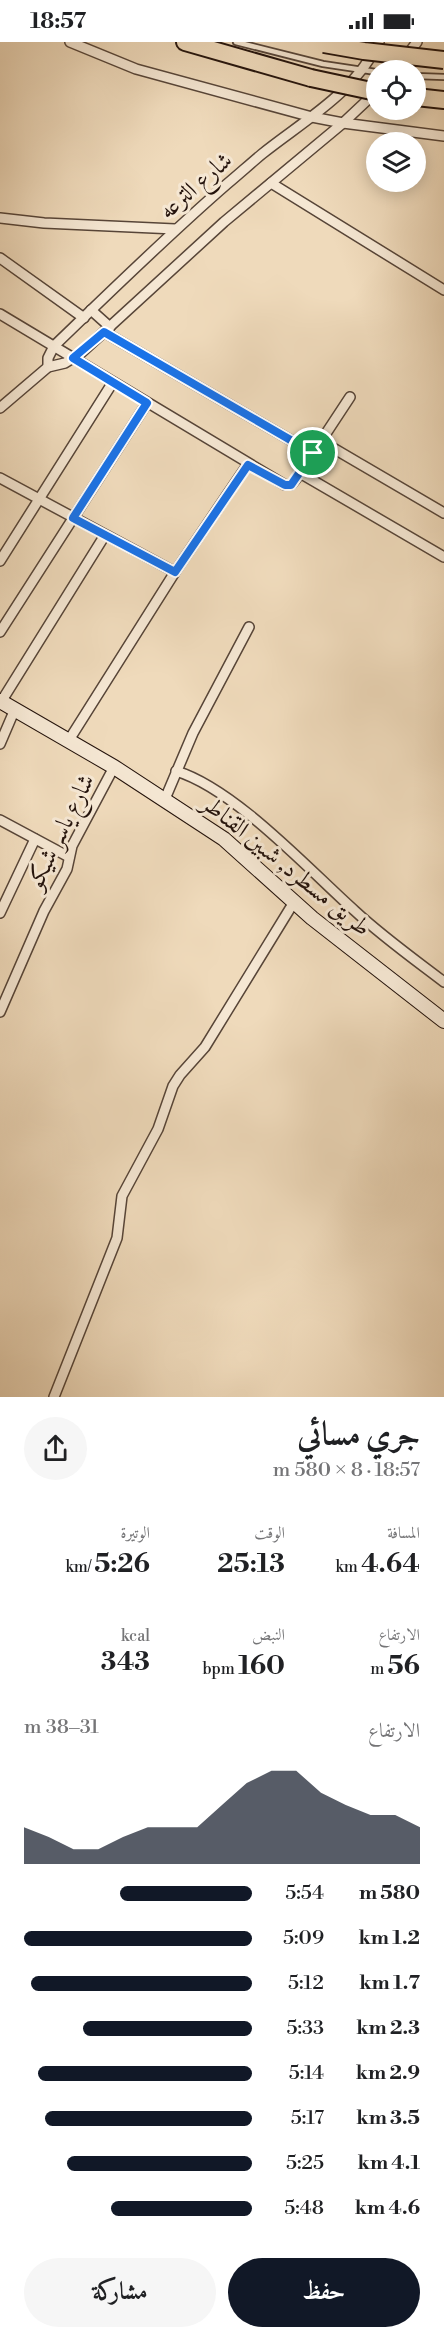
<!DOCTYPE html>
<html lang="ar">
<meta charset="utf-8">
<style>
:root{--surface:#fff;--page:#f6f6f6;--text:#202124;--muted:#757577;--accent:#111827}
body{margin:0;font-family:"Libre Bodoni",Amiri,serif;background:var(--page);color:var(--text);direction:rtl;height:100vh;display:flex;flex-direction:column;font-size:22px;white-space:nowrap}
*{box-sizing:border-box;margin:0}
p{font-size:20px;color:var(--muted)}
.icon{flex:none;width:33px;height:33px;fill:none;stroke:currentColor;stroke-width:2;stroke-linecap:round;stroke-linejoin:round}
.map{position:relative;height:1355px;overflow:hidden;direction:ltr}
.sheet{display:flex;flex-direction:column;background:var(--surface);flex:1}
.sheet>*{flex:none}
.controls{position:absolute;left:366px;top:18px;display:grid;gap:12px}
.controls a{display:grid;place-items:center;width:60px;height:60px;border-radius:50%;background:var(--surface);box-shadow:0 3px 15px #0003;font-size:30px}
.pin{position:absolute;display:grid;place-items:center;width:51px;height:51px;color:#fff;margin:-26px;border:3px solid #fff;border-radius:50%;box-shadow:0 2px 6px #0007}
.round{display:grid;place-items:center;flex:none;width:63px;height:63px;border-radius:32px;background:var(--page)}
.headline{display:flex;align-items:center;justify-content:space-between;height:102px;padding:0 24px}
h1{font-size:33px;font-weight:800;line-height:45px}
.stats{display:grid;grid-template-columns:repeat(3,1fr);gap:9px;height:102px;padding:6px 24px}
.stats div{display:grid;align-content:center}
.stats b{font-size:26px;font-weight:800}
.stats small{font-size:16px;font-weight:400}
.stats p{font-size:16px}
.chart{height:168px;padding:12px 24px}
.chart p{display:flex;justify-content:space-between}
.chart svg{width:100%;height:108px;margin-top:6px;fill:var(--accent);opacity:.7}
.action{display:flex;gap:12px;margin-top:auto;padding:12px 24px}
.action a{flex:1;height:69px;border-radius:36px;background:var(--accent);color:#fff;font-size:24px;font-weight:800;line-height:69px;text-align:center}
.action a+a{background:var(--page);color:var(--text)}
ul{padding:0 24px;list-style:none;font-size:20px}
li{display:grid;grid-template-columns:96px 72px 1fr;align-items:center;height:45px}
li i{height:15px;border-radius:8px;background:var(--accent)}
.status{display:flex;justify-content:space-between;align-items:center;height:42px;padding:0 30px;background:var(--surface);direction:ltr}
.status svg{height:16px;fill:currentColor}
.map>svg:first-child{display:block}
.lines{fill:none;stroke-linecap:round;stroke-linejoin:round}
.lane-casing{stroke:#574538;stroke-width:8}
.street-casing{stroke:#574538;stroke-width:12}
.secondary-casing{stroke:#24130c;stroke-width:16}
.highway-casing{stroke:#24130c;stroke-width:20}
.lane{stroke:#f5e7d3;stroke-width:4.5}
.street{stroke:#f5e7d3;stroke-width:9}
.secondary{stroke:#f5e7d3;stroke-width:14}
.highway{stroke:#efdabb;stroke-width:16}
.highway-bridge-casing{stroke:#24130c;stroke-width:20;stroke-linecap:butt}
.highway-bridge{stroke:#efdabb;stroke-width:16}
.route-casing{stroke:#fff;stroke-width:12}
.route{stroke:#1a73e8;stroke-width:8}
.labels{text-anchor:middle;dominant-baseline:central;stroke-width:6;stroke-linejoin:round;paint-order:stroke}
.street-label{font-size:24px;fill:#24130c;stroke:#f5e7d3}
</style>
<div class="status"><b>18:57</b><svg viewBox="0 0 49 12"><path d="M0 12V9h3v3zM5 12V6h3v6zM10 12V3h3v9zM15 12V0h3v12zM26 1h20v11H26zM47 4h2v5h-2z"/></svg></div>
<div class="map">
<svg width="444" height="1355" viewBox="0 0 444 1355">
<rect width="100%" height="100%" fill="#efdabb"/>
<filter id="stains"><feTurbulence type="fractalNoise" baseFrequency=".00333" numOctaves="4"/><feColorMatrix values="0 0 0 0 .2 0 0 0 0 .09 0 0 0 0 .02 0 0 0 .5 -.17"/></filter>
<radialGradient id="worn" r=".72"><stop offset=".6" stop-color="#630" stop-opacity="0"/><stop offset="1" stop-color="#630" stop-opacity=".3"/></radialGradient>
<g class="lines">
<!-- lane casing -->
<g class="lane-casing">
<g id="lane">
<polyline points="236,0 323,22 376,30"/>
<polyline points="416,34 444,35"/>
</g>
</g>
<!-- street casing -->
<g class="street-casing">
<g id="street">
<polyline points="70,0 136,27 312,75 343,81 444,94"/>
<polyline points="396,28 417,0"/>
<polyline points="271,141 444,248"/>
<polyline points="0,176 44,181 175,187"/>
<polyline points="0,216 84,276"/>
<polyline points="91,268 110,285"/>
<polyline points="0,272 285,443 291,443 296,437 350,355"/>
<polyline points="104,290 313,411"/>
<path d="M48,325V316L54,304C111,249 167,194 227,142C239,132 250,122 262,112C303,79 355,51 379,0"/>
<polyline points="0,366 48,325 65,321 81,311 224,180 343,81 376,50"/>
<polyline points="321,399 444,471"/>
<polyline points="300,431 444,515"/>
<polyline points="0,436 175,530"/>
<polyline points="0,519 113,340"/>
<polyline points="0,590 147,361"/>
<polyline points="1,660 105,493"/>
<polyline points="69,698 175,530 248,422"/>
<polyline points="0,702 15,667"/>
<path d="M176,729C235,747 309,828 355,869C383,895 414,917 444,940"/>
<polyline points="165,757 193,691 249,585"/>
<polyline points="0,778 69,815"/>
<polyline points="0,871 35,797"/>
<polyline points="0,970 44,869 67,827 72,804 114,725"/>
<polyline points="54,1355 117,1196 122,1154 158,1087 173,1044 180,1033 205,1005 294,860"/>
</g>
</g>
<!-- secondary casing -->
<g class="secondary-casing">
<polyline id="secondary" points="0,659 114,725 224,797 312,876 444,979"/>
</g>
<!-- highway casing -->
<g class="highway-casing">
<g id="highway">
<polyline points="185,0 311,36"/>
<polyline points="416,55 444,58"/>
</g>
</g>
<!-- lane -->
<use href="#lane" class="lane"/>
<!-- street -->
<use href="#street" class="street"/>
<!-- secondary -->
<use href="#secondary" class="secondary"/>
<!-- highway -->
<use href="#highway" class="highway"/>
<!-- highway-bridge casing -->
<g class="highway-bridge-casing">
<g id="highway-bridge">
<polyline points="324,2 364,9 444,18"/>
<polyline points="311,36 376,50"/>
</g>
</g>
<!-- highway-bridge -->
<use href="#highway-bridge" class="highway-bridge"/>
</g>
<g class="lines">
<!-- route casing -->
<g class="route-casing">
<polygon id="route" points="104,290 313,411 291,443 285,443 248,423 175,530 73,476 147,361 73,316"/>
</g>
<!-- route -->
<use href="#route" class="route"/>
</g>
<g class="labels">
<!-- street labels -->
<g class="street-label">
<text transform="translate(196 144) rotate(-41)">شارع الترعه</text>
<text transform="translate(61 790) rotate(-64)">شارع ياسر شيكو</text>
<text transform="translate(286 824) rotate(39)">طريق مسطرد, شبين القناطر</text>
</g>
</g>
<rect width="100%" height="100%" filter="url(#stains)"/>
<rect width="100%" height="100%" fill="url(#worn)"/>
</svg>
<div class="controls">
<a><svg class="icon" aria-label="locate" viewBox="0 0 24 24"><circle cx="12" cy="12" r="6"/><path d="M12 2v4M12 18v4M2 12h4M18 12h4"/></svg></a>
<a><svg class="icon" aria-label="layers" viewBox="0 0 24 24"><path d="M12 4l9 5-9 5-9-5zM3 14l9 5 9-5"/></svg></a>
</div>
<div class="pin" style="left:313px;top:411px;background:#1e9e55"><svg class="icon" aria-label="arrive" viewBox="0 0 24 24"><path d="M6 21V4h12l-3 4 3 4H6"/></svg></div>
</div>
<section class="sheet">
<div class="headline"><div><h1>جري مسائي</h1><p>18:57 · 8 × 580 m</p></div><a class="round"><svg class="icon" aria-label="share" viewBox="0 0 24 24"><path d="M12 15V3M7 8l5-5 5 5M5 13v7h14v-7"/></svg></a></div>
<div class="stats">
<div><p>المسافة</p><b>4.64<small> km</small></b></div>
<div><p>الوقت</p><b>25:13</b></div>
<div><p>الوتيرة</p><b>5:26<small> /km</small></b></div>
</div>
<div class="stats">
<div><p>الارتفاع</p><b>56<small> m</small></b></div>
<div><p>النبض</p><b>160<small> bpm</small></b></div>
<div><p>kcal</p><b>343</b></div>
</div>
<div class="chart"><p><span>الارتفاع</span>31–38 m</p>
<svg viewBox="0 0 160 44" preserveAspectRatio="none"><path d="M0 44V29L10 33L20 38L30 38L40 33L50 29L60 29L70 29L80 20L90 11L100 6L110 6L120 15L130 20L140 24L150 24L160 29V44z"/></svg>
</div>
<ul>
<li><b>580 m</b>5:54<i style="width:58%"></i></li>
<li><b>1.2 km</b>5:09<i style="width:100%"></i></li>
<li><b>1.7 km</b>5:12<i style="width:97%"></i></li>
<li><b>2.3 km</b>5:33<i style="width:74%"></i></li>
<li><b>2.9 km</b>5:14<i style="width:94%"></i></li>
<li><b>3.5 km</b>5:17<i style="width:91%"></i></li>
<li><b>4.1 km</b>5:25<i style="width:81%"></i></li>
<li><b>4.6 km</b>5:48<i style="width:62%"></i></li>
</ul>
<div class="action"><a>حفظ</a><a>مشاركة</a></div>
</section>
